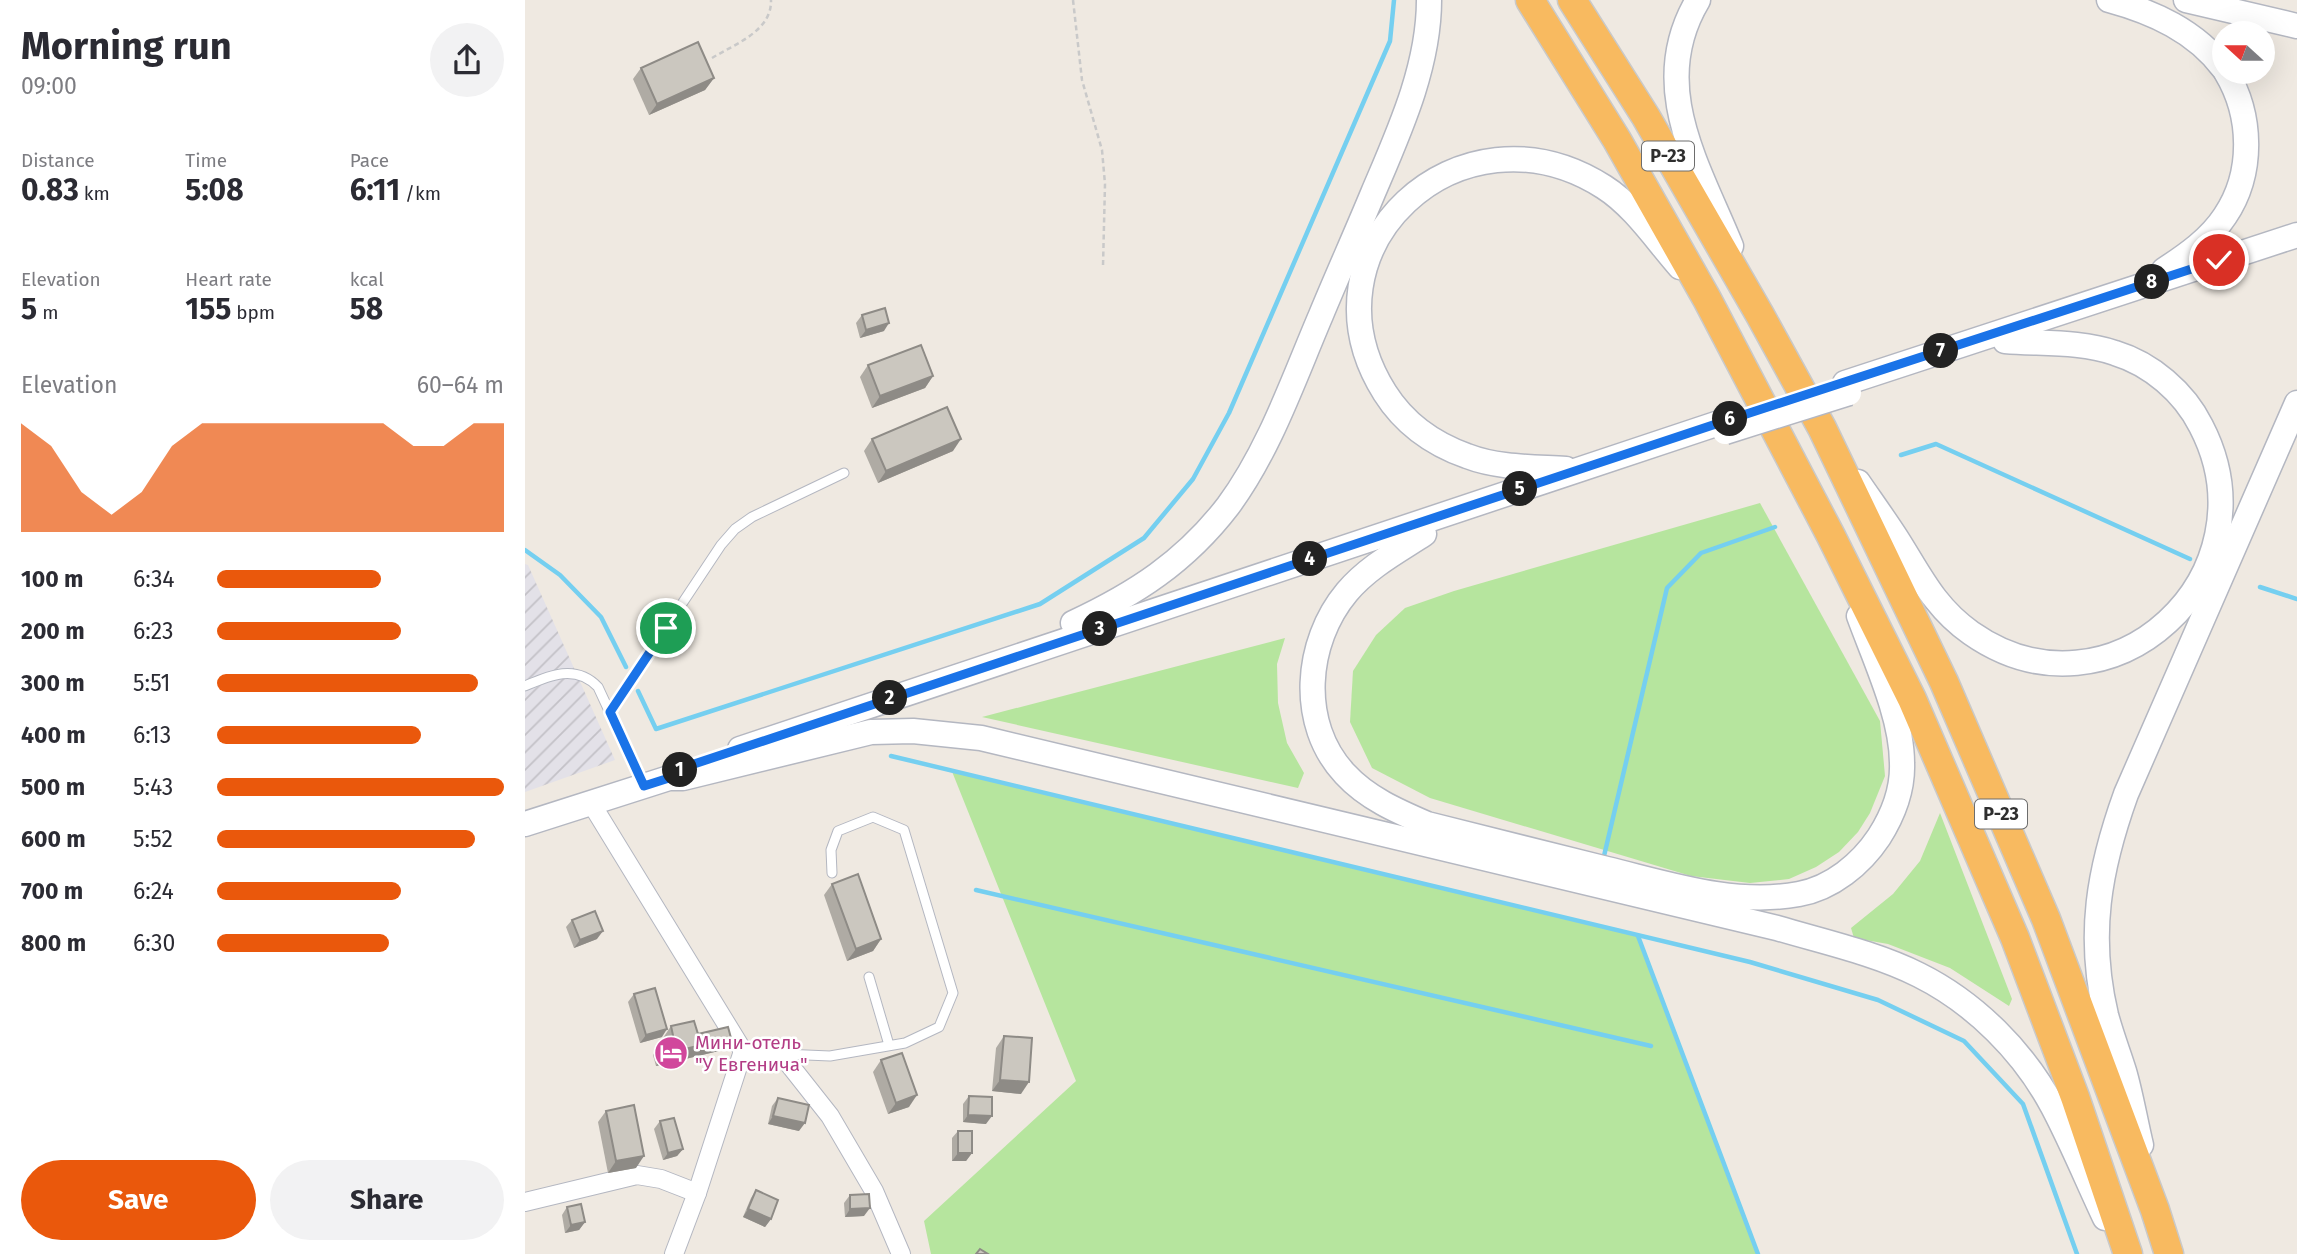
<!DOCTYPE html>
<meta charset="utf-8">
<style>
:root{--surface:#fff;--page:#f2f2f3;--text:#2b2b33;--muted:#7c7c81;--accent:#ea580c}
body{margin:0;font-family:"Fira Sans",sans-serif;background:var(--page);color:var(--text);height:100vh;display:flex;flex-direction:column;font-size:26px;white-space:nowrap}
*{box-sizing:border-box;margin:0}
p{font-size:23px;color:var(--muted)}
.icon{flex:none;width:38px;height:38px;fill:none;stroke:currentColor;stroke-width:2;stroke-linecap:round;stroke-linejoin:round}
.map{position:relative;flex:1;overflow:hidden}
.sheet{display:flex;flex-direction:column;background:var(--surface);width:525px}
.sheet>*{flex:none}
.needle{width:46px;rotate:291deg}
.buttons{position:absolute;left:1687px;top:21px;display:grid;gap:14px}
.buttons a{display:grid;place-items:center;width:63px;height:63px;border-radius:50%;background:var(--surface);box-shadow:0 7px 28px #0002;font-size:35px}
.pin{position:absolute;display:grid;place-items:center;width:60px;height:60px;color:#fff;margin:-30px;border:4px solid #fff;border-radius:50%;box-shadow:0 2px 7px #0007}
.km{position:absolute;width:35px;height:35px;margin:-18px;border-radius:50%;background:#222;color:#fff;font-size:19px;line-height:35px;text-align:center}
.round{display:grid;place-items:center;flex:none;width:74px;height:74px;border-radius:37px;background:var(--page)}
.head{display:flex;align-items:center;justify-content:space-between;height:119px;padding:0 21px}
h1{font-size:38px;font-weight:700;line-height:52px}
.stats{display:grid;grid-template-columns:repeat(3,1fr);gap:10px;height:119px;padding:7px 21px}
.stats div{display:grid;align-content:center}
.stats b{font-size:30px;font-weight:700}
.stats small{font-size:19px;font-weight:400}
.stats p{font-size:19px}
.chart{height:196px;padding:14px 21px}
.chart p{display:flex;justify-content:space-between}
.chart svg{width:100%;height:126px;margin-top:7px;fill:var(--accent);opacity:.7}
.cta{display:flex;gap:14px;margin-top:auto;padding:14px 21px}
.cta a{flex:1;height:80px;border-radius:42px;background:var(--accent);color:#fff;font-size:28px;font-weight:700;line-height:80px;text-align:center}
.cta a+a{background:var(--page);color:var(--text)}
ul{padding:0 21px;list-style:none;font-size:23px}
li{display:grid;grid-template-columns:112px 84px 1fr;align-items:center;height:52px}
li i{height:18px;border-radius:9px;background:var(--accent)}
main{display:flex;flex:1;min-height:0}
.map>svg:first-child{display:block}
.industrial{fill:url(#industrial-furrows)}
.green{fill:#b6e59e}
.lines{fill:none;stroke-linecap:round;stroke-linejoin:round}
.stream{stroke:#75cff0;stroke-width:4.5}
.service-casing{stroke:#b4b7c1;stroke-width:11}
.minor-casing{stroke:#b4b7c1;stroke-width:20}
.secondary-casing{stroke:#b4b7c1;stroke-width:27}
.trunk-casing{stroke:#c9c9c9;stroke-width:31}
.path{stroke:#c9c9c9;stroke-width:2.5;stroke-dasharray:5 3.5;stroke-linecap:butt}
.service{stroke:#fff;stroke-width:9}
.minor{stroke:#fff;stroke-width:18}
.secondary{stroke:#fff;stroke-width:24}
.trunk{stroke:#f8ba60;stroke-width:28}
.secondary-bridge-casing{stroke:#b4b7c1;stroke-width:27;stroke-linecap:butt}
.secondary-bridge{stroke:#fff;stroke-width:24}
.wall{fill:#afaba4}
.shaded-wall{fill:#8e8b86}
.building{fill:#cbc7bf;stroke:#8e8b86;stroke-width:2}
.route-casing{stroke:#fff;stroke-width:14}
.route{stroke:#1a73e8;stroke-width:9}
.labels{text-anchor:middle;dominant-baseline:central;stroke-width:5;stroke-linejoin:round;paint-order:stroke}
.shield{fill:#fff;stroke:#6d6d6d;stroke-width:2}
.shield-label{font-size:18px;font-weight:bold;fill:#2e2e2e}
.hotel-label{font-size:19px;fill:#b23c85;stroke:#fff;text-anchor:start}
</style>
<main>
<section class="sheet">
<div class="head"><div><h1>Morning run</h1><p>09:00</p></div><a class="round"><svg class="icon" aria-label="share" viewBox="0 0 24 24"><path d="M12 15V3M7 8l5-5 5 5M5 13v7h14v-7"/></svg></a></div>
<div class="stats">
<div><p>Distance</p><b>0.83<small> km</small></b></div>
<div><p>Time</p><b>5:08</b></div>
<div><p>Pace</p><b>6:11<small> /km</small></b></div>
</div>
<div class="stats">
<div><p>Elevation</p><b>5<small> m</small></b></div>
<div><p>Heart rate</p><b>155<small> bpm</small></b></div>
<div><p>kcal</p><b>58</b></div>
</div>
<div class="chart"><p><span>Elevation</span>60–64 m</p>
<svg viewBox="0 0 160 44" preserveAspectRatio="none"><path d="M0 44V6L10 14L20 30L30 38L40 30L50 14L60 6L70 6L80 6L90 6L100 6L110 6L120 6L130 14L140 14L150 6L160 6V44z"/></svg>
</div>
<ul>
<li><b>100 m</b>6:34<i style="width:57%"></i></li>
<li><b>200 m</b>6:23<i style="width:64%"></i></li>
<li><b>300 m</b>5:51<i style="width:91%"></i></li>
<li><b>400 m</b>6:13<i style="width:71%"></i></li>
<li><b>500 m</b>5:43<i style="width:100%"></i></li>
<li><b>600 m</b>5:52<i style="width:90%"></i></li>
<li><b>700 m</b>6:24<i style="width:64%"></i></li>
<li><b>800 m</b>6:30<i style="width:60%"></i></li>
</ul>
<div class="cta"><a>Save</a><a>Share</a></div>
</section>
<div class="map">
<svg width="1772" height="1254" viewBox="0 0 1772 1254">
<defs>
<pattern id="industrial-furrows" width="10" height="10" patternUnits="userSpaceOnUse" patternTransform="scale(1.75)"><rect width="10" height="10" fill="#e3e1e8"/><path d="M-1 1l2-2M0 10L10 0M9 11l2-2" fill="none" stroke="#c3c1c7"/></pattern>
</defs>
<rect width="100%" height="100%" fill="#efe9e1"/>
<!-- industrial -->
<polygon class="industrial" points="0,564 3,565 90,760 0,792"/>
<!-- green -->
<g class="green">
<polygon points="1235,503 1355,721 1360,776 1345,813 1333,832 1314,852 1291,867 1264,879 1225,883 1166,876 905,798 847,768 825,722 828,671 851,635 880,608 929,591"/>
<polygon points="760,638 752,664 753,703 762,743 779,773 773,788 457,717"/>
<polygon points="426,769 1113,935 1233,1254 406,1254 399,1221 551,1081"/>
<polygon points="1415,813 1487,999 1484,1006 1425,968 1363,944 1329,938 1326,928 1368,894 1395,861"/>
</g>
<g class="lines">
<!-- stream -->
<g class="stream">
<polyline points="1376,455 1411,444 1665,559"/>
<polyline points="0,550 35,575 76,617 101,667"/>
<polyline points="1735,587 1772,599"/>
<polyline points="113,691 131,729 515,604 619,538 668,479 704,413 865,41 869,0"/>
<polyline points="366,756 1225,962 1353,1000 1439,1041 1498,1104 1552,1254"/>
<polyline points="1079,856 1142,588 1176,553 1250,527"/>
<polyline points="451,890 1126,1046"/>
<polyline points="1113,936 1233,1254"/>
</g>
<!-- service casing -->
<g class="service-casing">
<g id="service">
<path d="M0,686C25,675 51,664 73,687L118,784"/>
<polyline points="85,712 196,545 210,529 227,517 319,473"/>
<polyline points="344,977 364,1045"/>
<polyline points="258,1054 305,1056 380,1043 414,1027 428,993 379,830 348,817 313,831 306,850 307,873"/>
</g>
</g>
<!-- minor casing -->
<g class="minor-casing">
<g id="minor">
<polyline points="66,803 218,1051"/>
<polyline points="218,1051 256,1054 305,1116 349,1191 376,1254"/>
<polyline points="0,1202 112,1175 136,1179 172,1193"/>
<polyline points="149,1254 172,1193 218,1051"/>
</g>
</g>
<!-- secondary casing -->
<g class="secondary-casing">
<g id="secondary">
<path d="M1173,0C1122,85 1173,165 1206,246"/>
<path d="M1584,0C1628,12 1671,31 1699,69"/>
<polyline points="1661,0 1772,26"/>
<path d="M1639,270C1662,255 1685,239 1700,216C1729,173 1727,115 1701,72"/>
<polyline points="1320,383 1772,235"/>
<path d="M1041,469C1008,467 973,468 942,456C908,444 879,423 860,393C769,249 935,95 1079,187C1109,206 1132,241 1155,267"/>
<path d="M1333,482C1346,501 1359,519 1372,539C1395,575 1409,607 1446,633C1586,731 1753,574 1676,426C1659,392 1626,364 1590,353C1555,341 1516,344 1480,341"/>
<path d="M899,534C873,551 843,567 822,592C780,642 773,724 820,774C842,798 872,811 902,824C962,839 1022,854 1082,869C1144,884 1209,906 1274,894C1307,888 1336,864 1354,837C1368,815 1378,790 1377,763C1377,717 1350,660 1334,616"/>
<path d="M548,623C610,594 660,562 703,506C744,451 769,378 796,315C813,274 831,234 848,193C874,132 904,67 904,0"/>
<polyline points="215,749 1197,422"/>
<path d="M0,824L144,778H158L346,732L388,731L456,738L1252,928C1299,942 1350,953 1394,975C1450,1003 1499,1052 1528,1107C1547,1143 1563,1182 1580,1218"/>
<path d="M1616,1145C1610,1120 1606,1095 1599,1071C1593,1052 1586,1034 1581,1015C1562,935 1574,869 1601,794L1772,403"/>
</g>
</g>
<!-- trunk casing -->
<g class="trunk-casing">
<g id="trunk">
<polyline points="1005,0 1092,140 1182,299 1306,536 1387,699 1490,938 1550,1097 1603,1254"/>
<polyline points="1047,0 1121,117 1235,315 1297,428 1419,682 1521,919 1630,1210 1644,1254"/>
</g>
</g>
<!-- path -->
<g class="path">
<polyline points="548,0 557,80 577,150 580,184 578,266"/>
<path d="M187,58C210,44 247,31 246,0"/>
</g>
<!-- service -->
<use href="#service" class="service"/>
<!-- minor -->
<use href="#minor" class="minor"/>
<!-- secondary -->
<use href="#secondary" class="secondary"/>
<!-- trunk -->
<use href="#trunk" class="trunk"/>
<!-- secondary-bridge casing -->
<g class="secondary-bridge-casing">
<polyline id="secondary-bridge" points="1200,432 1324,393"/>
</g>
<!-- secondary-bridge -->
<use href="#secondary-bridge" class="secondary-bridge"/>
</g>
<!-- wall -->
<g class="wall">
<polygon points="116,68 189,78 180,90 124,115 108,79"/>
<polygon points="337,315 359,331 335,338 331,323"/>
<polygon points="343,365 408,376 400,388 347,408 335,377"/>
<polygon points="347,439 428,451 353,483 339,451"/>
<polygon points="307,884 356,939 348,951 322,961 299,895"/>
<polygon points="47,920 72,939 49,948 41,927"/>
<polygon points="109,994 137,1037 115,1043 103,1002"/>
<polygon points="146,1026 173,1034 198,1050 131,1066 128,1055 136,1043 139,1042 138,1038"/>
<polygon points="479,1036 496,1094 467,1091 471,1048"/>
<polygon points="356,1060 384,1107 363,1114 348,1072"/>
<polygon points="444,1096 461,1124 438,1122 438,1104"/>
<polygon points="253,1098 274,1131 243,1124 247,1106"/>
<polygon points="81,1111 111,1168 83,1173 73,1122"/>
<polygon points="135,1121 158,1149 152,1156 138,1160 129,1129"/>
<polygon points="433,1131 447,1153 441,1161 427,1161 427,1138"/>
<polygon points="231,1190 246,1219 240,1227 218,1217 226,1198"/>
<polygon points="325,1195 339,1216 320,1217 319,1203"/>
<polygon points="42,1207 60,1222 54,1230 40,1233 37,1215"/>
</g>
<!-- shaded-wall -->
<g class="shaded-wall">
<polygon points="189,78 180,90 124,115 132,104"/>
<polygon points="364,323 359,331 335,338 341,330"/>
<polygon points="408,376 400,388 347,408 355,396"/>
<polygon points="436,439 428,451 353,483 361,471"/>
<polygon points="78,931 72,939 49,948 55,940"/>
<polygon points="356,939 348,951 322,961 331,949"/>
<polygon points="142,1029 137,1037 115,1043 121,1035"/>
<polygon points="206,1038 198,1050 131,1066 139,1054"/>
<polygon points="475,1080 504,1082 496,1094 467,1091"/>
<polygon points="392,1095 384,1107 363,1114 371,1103"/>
<polygon points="443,1115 467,1116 461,1124 438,1122"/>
<polygon points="248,1116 280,1123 274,1131 243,1124"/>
<polygon points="158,1149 152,1156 138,1160 143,1153"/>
<polygon points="433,1153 447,1153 441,1161 427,1161"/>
<polygon points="119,1156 111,1168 83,1173 91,1161"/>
<polygon points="345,1208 339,1216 320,1217 325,1209"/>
<polygon points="223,1209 246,1219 240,1227 218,1217"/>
<polygon points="60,1222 54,1230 40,1233 46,1225"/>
</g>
<!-- building -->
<g class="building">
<polygon points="173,42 189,78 132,104 116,68"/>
<polygon points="360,308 364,323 341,330 337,315"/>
<polygon points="396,345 408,376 355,396 343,365"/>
<polygon points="422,407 436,439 361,471 347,439"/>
<polygon points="333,874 356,939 331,949 307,884"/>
<polygon points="70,911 78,931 55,940 47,920"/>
<polygon points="130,988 142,1029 121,1035 109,994"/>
<polygon points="169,1021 173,1034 203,1027 206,1038 139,1054 136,1043 149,1040 146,1026"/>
<polygon points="479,1036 507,1038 504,1082 475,1080"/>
<polygon points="377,1053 392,1095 371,1103 356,1060"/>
<polygon points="444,1096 467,1097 467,1116 443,1115"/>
<polygon points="253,1098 284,1105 280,1123 248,1116"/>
<polygon points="109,1105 119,1156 91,1161 81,1111"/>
<polygon points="149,1118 158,1149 143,1153 135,1121"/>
<rect x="433" y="1131" width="14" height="22"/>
<polygon points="231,1190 253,1200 246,1219 223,1209"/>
<polygon points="344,1194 345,1208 325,1209 325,1195"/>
<polygon points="56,1204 60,1222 46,1225 42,1207"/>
<polygon points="455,1249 463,1254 451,1254"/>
</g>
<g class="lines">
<!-- route casing -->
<g class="route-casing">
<polyline id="route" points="141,628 85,712 119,786 144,778 157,768 1197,422 1694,260"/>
</g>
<!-- route -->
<use href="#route" class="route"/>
</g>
<!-- icons -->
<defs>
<g id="hotel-disc" transform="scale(1.75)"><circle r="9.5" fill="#d1479c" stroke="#fff"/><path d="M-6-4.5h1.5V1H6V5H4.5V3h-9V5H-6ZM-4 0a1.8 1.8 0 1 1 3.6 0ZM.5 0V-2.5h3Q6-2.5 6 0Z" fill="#fff"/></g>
</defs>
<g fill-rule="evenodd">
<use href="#hotel-disc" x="146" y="1053"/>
</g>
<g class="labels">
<!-- shield labels -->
<g class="shield">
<rect x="1117" y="141.5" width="52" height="29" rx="5"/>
<rect x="1450" y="799.5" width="52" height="29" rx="5"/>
</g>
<g class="shield-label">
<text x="1143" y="156">Р-23</text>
<text x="1476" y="814">Р-23</text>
</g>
<!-- hotel labels -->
<g class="hotel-label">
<text x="170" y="1042">Мини-отель<tspan x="170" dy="22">"У Евгенича"</tspan></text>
</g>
</g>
</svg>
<div class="buttons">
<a><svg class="needle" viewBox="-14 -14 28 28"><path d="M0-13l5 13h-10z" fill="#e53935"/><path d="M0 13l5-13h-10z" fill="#7c7c81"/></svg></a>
</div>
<div class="pin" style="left:141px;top:628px;background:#1e9e55"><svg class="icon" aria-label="arrive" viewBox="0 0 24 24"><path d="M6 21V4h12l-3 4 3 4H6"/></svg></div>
<div class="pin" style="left:1694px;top:260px;background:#d93025"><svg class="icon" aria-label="check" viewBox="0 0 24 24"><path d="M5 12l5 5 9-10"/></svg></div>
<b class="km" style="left:155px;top:770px">1</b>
<b class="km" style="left:365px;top:698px">2</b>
<b class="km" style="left:575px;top:629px">3</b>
<b class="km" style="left:785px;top:559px">4</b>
<b class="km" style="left:995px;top:489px">5</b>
<b class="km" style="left:1205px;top:419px">6</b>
<b class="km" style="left:1416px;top:351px">7</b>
<b class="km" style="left:1627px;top:282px">8</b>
</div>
</main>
